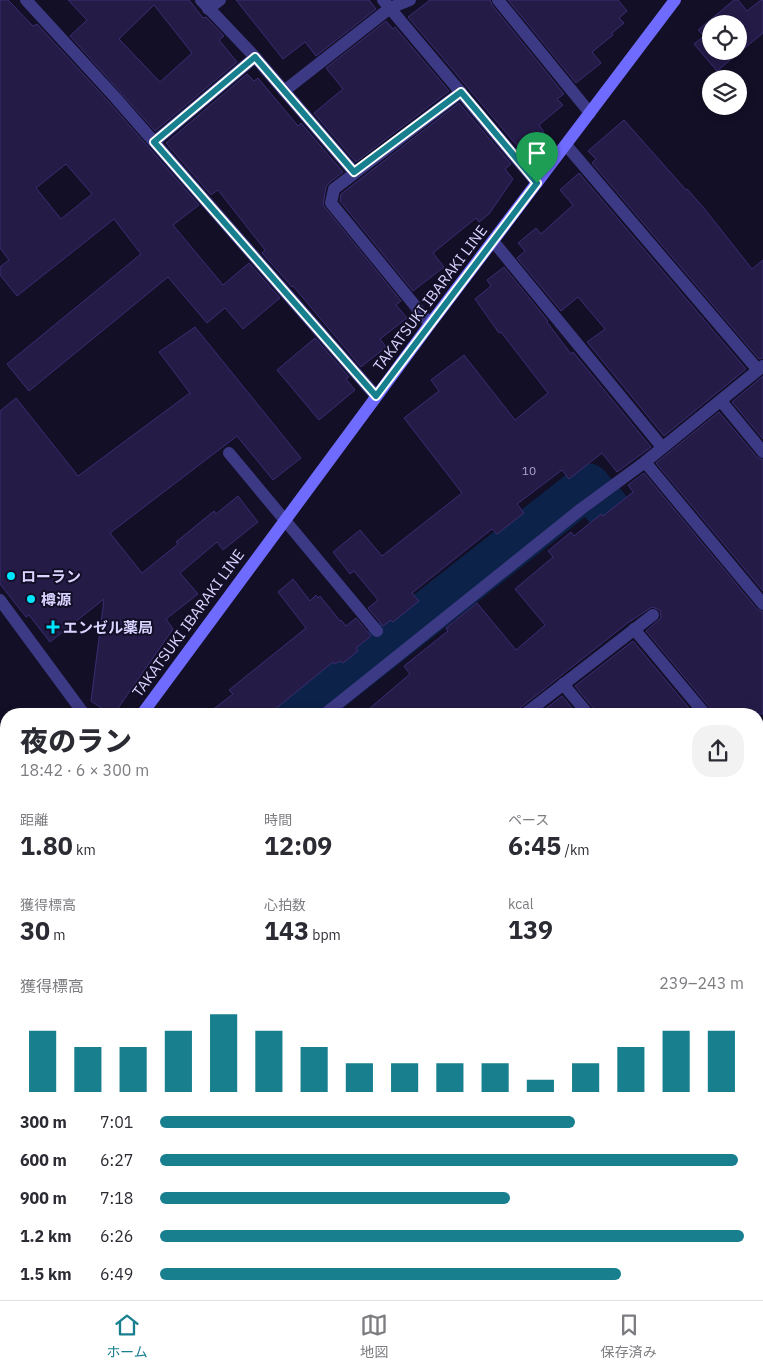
<!DOCTYPE html>
<html lang="ja">
<meta charset="utf-8">
<style>
:root{--surface:#fff;--page:#f2f2f3;--text:#2b2b33;--muted:#7c7c81;--line:#e1e1e2;--accent:#187f8f}
body{margin:0;font-family:"IBM Plex Sans","Noto Sans JP",sans-serif;background:var(--page);color:var(--text);height:100vh;display:flex;flex-direction:column;font-size:19px;white-space:nowrap}
*{box-sizing:border-box;margin:0}
p{font-size:16px;color:var(--muted)}
.icon{flex:none;width:28px;height:28px;fill:none;stroke:currentColor;stroke-width:2;stroke-linecap:round;stroke-linejoin:round}
.map{position:relative;flex:1;overflow:hidden}
.side{position:absolute;left:0px;top:708px;width:764px;height:592px;display:flex;flex-direction:column;background:var(--surface);border-radius:20px 20px 0 0;box-shadow:0 2px 8px #0003}
.side>*{flex:none}
.fabs{position:absolute;left:702px;top:15px;display:grid;gap:10px}
.fabs a{display:grid;place-items:center;width:45px;height:45px;border-radius:50%;background:var(--surface);box-shadow:0 2px 8px #0003;font-size:25px}
.pin{position:absolute;display:grid;place-items:center;width:42px;height:42px;color:#fff;margin:-51px -21px;border-radius:50% 50% 50% 0;rotate:-45deg;box-shadow:0 0 5px #0007}
.pin .icon{rotate:45deg}
.round{display:grid;place-items:center;flex:none;width:52px;height:52px;border-radius:20px;background:var(--page)}
.summary{display:flex;align-items:center;justify-content:space-between;height:85px;padding:0 20px}
h1{font-size:28px;font-weight:800;line-height:38px}
.stats{display:grid;grid-template-columns:repeat(3,1fr);gap:8px;height:85px;padding:5px 20px}
.stats div{display:grid;align-content:center}
.stats b{font-size:25px;font-weight:800}
.stats small{font-size:14px;font-weight:400}
.stats p{font-size:14px}
.chart{height:140px;padding:10px 20px}
.chart p{display:flex;justify-content:space-between}
.chart svg{width:100%;height:90px;margin-top:5px;stroke:var(--accent);stroke-width:6}
ul{padding:0 20px;list-style:none;font-size:16px}
li{display:grid;grid-template-columns:80px 60px 1fr;align-items:center;height:38px}
li i{height:12px;border-radius:6px;background:var(--accent)}
.menu{display:flex;justify-content:space-around;align-items:center;height:70px;border-top:1px solid var(--line);background:var(--surface);font-size:14px;color:var(--muted)}
.menu a{display:grid;justify-items:center;gap:2px}
.menu .selected{color:var(--accent)}
.map>svg:first-child{display:block}
.lines{fill:none;stroke-linecap:round;stroke-linejoin:round}
.river{stroke:#0c2248;stroke-width:45}
.building{fill:#241b47;stroke:#3b2d73;fill-rule:evenodd}
.path{stroke:#2fb8b0;stroke-width:3;stroke-dasharray:2.5 4;stroke-linecap:butt}
.street{stroke:#3d3a85;stroke-width:12}
.secondary{stroke:#6f6bff;stroke-width:12}
.route-casing{stroke:#fff;stroke-width:10}
.route{stroke:#187f8f;stroke-width:6}
.poi-dot{fill:#00e5ff;stroke:#130f26;stroke-width:2}
.labels{text-anchor:middle;dominant-baseline:central;stroke-width:4;stroke-linejoin:round;paint-order:stroke}
.number-label{font-size:12px;fill:#aca6d1}
.street-label{font-size:15px;fill:#d9d4ff;stroke:#130f26}
.poi-label{font-size:15px;font-weight:bold;fill:#d9d4ff;stroke:#130f26;text-anchor:start}
</style>
<div class="map">
<svg width="763" height="1300" viewBox="0 0 763 1300">
<rect width="100%" height="100%" fill="#130f26"/>
<g class="lines">
<!-- river -->
<g class="river">
<polyline points="299,714 588,486 650,558"/>
<polyline points="0,1246 6,1243"/>
<polyline points="758,1285 763,1284"/>
<polyline points="357,1294 370,1300"/>
<polyline points="569,1300 648,1294"/>
</g>
</g>
<!-- building -->
<g class="building">
<path d="M0,0H8L33,26L37,24L108,101L199,205L173,225L223,285L249,263L280,298L243,329L225,308L207,323L168,277L29,391L7,364L141,254L114,219L17,296L0,275V267L9,260L0,248ZM66,164L92,194L61,219L36,188Z"/>
<path d="M68,0H189L203,18L206,17L224,36L219,40L237,62L155,131L70,36L87,20ZM154,5L192,53L160,82L119,39Z"/>
<polygon points="236,0 369,0 376,9 316,56 305,42 283,59"/>
<polygon points="430,0 490,0 492,5 564,94 557,99 563,105 539,125 544,132 536,138 540,142 524,154 408,17"/>
<polygon points="508,0 618,0 627,11 619,18 624,23 612,33 613,35 592,52 601,63 576,83"/>
<path d="M734,0H738L747,11L761,0H763V33L717,71L694,44L704,36L698,30ZM711,24H739V51H711Z"/>
<polygon points="386,21 393,29 395,27 449,91 356,162 314,113 343,89 326,68"/>
<polygon points="247,74 254,81 258,78 298,126 301,123 343,172 329,183 326,187 323,205 401,301 396,305 407,318 380,339 386,347 361,367 293,286 292,287 262,253 265,250 218,190 211,195 166,143"/>
<polygon points="459,103 511,164 505,169 513,179 489,214 479,222 476,218 433,253 444,267 413,291 340,201 341,194"/>
<polygon points="624,120 686,190 687,189 703,207 752,269 763,260 763,358 759,359 592,163 596,159 588,151"/>
<polygon points="579,173 746,369 664,436 587,342 605,329 578,297 561,311 517,258 525,251 518,243 536,228 541,234 573,205 560,190"/>
<polygon points="504,267 548,321 547,322 571,354 573,352 651,447 617,472 602,453 569,479 562,470 517,504 524,513 497,534 492,529 412,593 419,601 393,622 391,620 383,626 368,608 378,600 354,571 350,574 333,552 360,530 382,556 462,493 404,418 439,391 431,380 464,355 515,420 548,393 501,332 499,333 475,299 491,286 487,280"/>
<polygon points="195,327 301,458 273,480 237,436 110,533 142,573 178,544 176,542 214,511 216,514 238,496 258,522 223,550 217,542 180,573 198,594 166,619 173,629 114,714 110,714 91,701 104,599 50,642 29,615 26,617 0,584 0,411 16,398 78,476 190,393 159,352"/>
<polygon points="315,338 349,377 346,379 355,390 319,420 277,370"/>
<polygon points="763,376 763,439 732,402"/>
<polygon points="719,412 757,457 763,460 763,591 656,463"/>
<polygon points="644,473 757,609 763,612 763,714 713,714 711,709 646,631 661,618 660,610 652,607 629,622 520,708 517,714 363,714 410,674 404,666 448,631 446,628 477,603 516,650 545,625 515,589 553,557 548,551 571,532 574,536 601,514 603,516 633,492 628,485"/>
<polygon points="293,579 310,601 316,595 318,598 320,596 340,621 341,620 346,626 356,618 371,636 356,648 358,651 343,663 340,661 335,664 333,662 269,714 207,714 233,694 229,690 306,628 278,592"/>
<polygon points="633,641 694,714 596,714 594,709 575,686"/>
<polygon points="562,696 577,714 539,714"/>
</g>
<g class="lines">
<!-- path -->
<polyline class="path" points="0,932 6,924"/>
<!-- street -->
<g class="street">
<polyline points="26,0 114,96 376,396"/>
<polyline points="201,0 255,57 354,172"/>
<polyline points="383,0 537,183"/>
<polyline points="498,0 590,113"/>
<polyline points="208,9 220,0"/>
<polyline points="284,91 390,8 410,0"/>
<polyline points="154,142 255,57"/>
<polyline points="566,145 758,370"/>
<polyline points="493,241 662,447"/>
<polyline points="430,324 331,203 334,189 461,92"/>
<polyline points="721,401 763,452"/>
<polyline points="229,453 377,631"/>
<polyline points="645,462 763,604"/>
<polyline points="0,600 84,714"/>
<polyline points="634,629 705,714"/>
<polyline points="563,684 588,714"/>
<polyline points="325,714 581,509 645,462 763,366"/>
<polyline points="525,714 653,615"/>
<polyline points="758,776 763,783"/>
<polyline points="0,800 6,794"/>
<polyline points="758,840 763,835"/>
<polyline points="0,864 6,872"/>
<polyline points="758,912 763,919"/>
<polyline points="0,1033 6,1040"/>
<polyline points="758,1062 763,1069"/>
<polyline points="758,1171 763,1171"/>
<polyline points="0,1198 6,1195"/>
<polyline points="758,1236 763,1235"/>
<polyline points="0,1294 6,1290"/>
<polyline points="254,1294 267,1300"/>
<polyline points="190,1300 194,1294"/>
</g>
<!-- secondary -->
<g class="secondary">
<polyline points="142,714 430,324 675,0"/>
<polyline points="0,902 6,894"/>
<polyline points="594,1294 598,1300"/>
</g>
</g>
<g class="lines">
<!-- route casing -->
<g class="route-casing">
<polygon id="route" points="255,57 354,172 461,92 537,183 376,396 154,142"/>
</g>
<!-- route -->
<use href="#route" class="route"/>
</g>
<!-- markers -->
<g class="poi-dot">
<circle cx="11" cy="576" r="5"/>
<circle cx="31" cy="599" r="5"/>
<path d="M50.5 619.5h5v5h5v5h-5v5h-5v-5h-5v-5h5z"/>
</g>
<g class="labels">
<!-- number labels -->
<g class="number-label">
<text x="529" y="470">10</text>
</g>
<!-- street labels -->
<g class="street-label">
<text transform="translate(430 298) rotate(-53)">TAKATSUKI IBARAKI LINE</text>
<text transform="translate(188 623) rotate(-54)">TAKATSUKI IBARAKI LINE</text>
</g>
<!-- poi labels -->
<g class="poi-label">
<text x="21" y="576">ローラン</text>
<text x="41" y="599">樽源</text>
<text x="63" y="627">エンゼル薬局</text>
</g>
</g>
</svg>
<div class="fabs">
<a><svg class="icon" aria-label="locate" viewBox="0 0 24 24"><circle cx="12" cy="12" r="6"/><path d="M12 2v4M12 18v4M2 12h4M18 12h4"/></svg></a>
<a><svg class="icon" aria-label="layers" viewBox="0 0 24 24"><path d="M12 4l9 5-9 5-9-5zM3 14l9 5 9-5"/></svg></a>
</div>
<div class="pin" style="left:537px;top:183px;background:#1e9e55"><svg class="icon" aria-label="arrive" viewBox="0 0 24 24"><path d="M6 21V4h12l-3 4 3 4H6"/></svg></div>
<section class="side">
<div class="summary"><div><h1>夜のラン</h1><p>18:42 · 6 × 300 m</p></div><a class="round"><svg class="icon" aria-label="share" viewBox="0 0 24 24"><path d="M12 15V3M7 8l5-5 5 5M5 13v7h14v-7"/></svg></a></div>
<div class="stats">
<div><p>距離</p><b>1.80<small> km</small></b></div>
<div><p>時間</p><b>12:09</b></div>
<div><p>ペース</p><b>6:45<small> /km</small></b></div>
</div>
<div class="stats">
<div><p>獲得標高</p><b>30<small> m</small></b></div>
<div><p>心拍数</p><b>143<small> bpm</small></b></div>
<div><p>kcal</p><b>139</b></div>
</div>
<div class="chart"><p><span>獲得標高</span>239–243 m</p>
<svg viewBox="0 0 160 44" preserveAspectRatio="none"><path d="M5 44V14M15 44V22M25 44V22M35 44V14M45 44V6M55 44V14M65 44V22M75 44V30M85 44V30M95 44V30M105 44V30M115 44V38M125 44V30M135 44V22M145 44V14M155 44V14"/></svg>
</div>
<ul>
<li><b>300 m</b>7:01<i style="width:71%"></i></li>
<li><b>600 m</b>6:27<i style="width:99%"></i></li>
<li><b>900 m</b>7:18<i style="width:60%"></i></li>
<li><b>1.2 km</b>6:26<i style="width:100%"></i></li>
<li><b>1.5 km</b>6:49<i style="width:79%"></i></li>
</ul>
</section>
</div>
<nav class="menu">
<a class="selected"><svg class="icon" aria-label="home" viewBox="0 0 24 24"><path d="M3 11l9-7 9 7M6 9v11h12V9"/></svg>ホーム</a>
<a><svg class="icon" aria-label="map" viewBox="0 0 24 24"><path d="M3 6l6-2 6 2 6-2v14l-6 2-6-2-6 2zM9 4v14M15 6v14"/></svg>地図</a>
<a><svg class="icon" aria-label="saved" viewBox="0 0 24 24"><path d="M7 4h10v16l-5-4-5 4z"/></svg>保存済み</a>
</nav>
